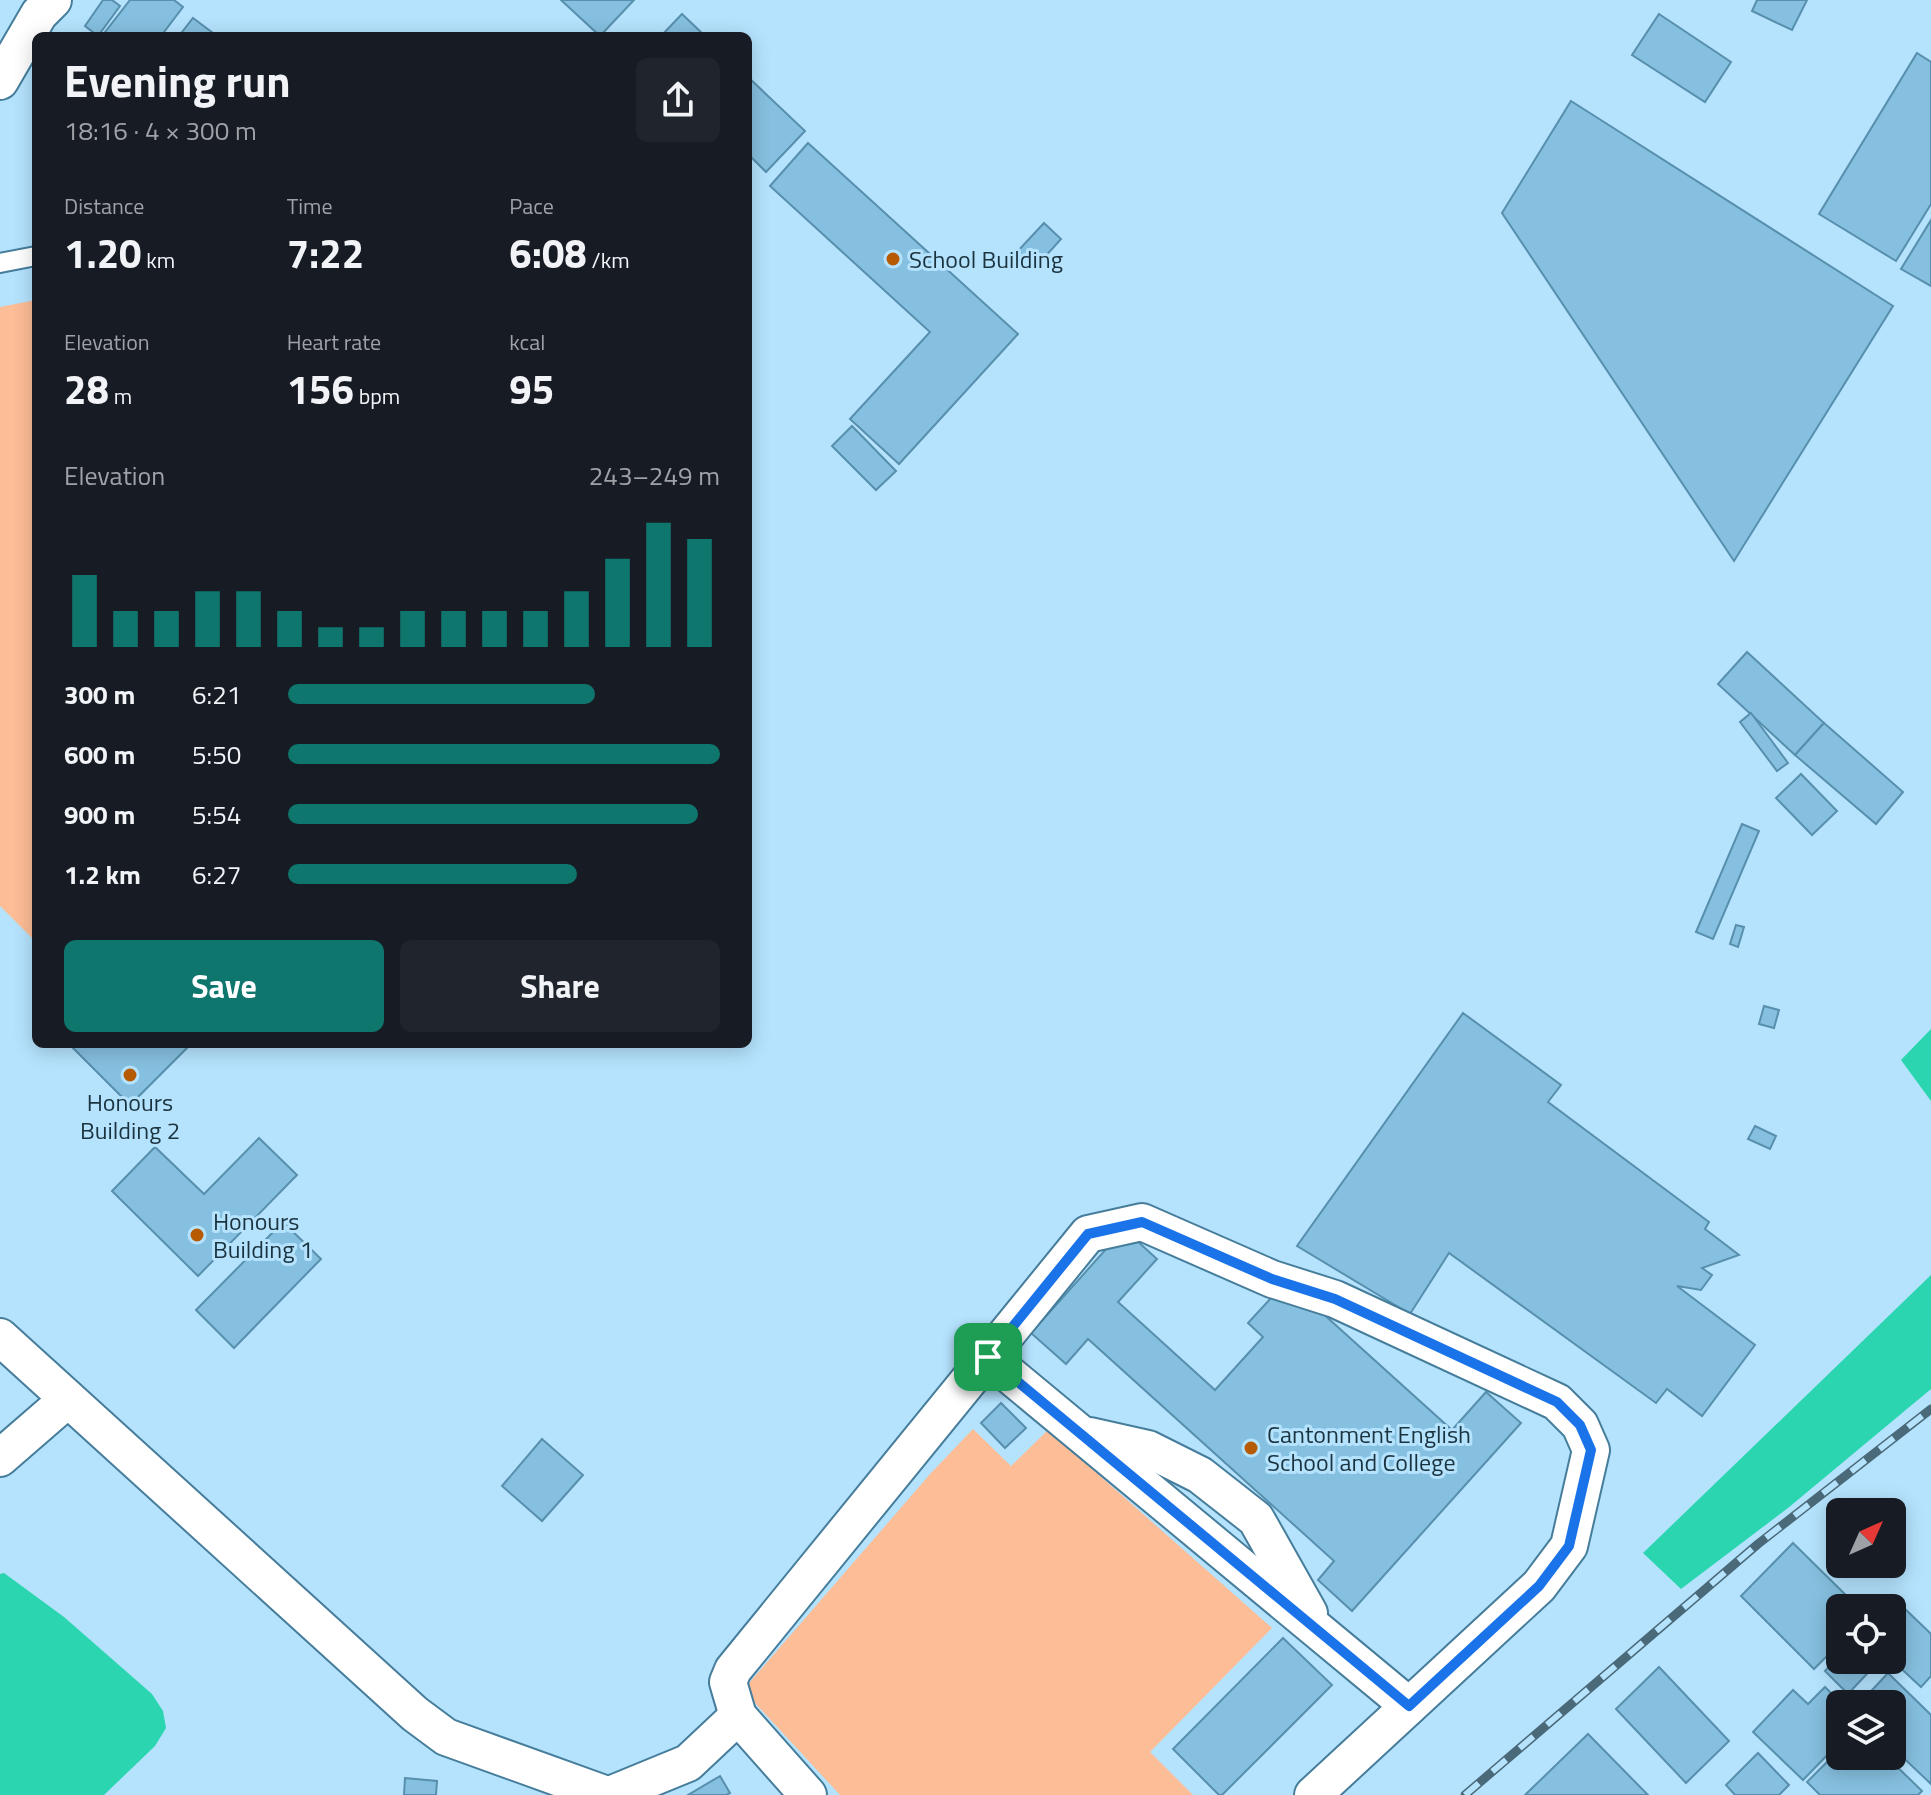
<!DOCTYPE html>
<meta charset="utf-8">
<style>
:root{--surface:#171b24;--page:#20242c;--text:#f1f3f6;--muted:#9ea1a6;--accent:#0f766e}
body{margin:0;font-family:"Titillium Web",sans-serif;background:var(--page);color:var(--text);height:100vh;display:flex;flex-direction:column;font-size:30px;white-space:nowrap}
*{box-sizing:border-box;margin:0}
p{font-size:26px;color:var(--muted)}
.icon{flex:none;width:44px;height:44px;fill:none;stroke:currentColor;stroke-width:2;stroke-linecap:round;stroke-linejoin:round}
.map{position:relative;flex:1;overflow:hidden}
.side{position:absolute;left:32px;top:32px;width:720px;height:1016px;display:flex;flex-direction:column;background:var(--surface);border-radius:12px;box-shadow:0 4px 20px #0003}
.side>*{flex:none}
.needle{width:52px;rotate:45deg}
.fabs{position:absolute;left:1826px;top:1498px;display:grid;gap:16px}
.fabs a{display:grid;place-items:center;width:80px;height:80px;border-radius:12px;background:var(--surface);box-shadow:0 4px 20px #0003;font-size:40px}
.pin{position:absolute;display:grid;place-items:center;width:68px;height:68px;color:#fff;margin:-34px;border-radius:16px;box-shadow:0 4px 12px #0006}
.round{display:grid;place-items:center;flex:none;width:84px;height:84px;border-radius:12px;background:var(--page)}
.headline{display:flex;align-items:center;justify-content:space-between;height:136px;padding:0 32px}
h1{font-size:44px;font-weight:700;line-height:60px}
.stats{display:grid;grid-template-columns:repeat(3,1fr);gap:12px;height:136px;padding:8px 32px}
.stats div{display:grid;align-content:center}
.stats b{font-size:40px;font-weight:700}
.stats small{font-size:22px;font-weight:400}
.stats p{font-size:22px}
.chart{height:224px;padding:16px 32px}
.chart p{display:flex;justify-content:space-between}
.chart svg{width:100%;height:144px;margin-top:8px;stroke:var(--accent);stroke-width:6}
.button{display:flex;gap:16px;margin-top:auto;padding:16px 32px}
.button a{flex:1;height:92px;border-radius:12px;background:var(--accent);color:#fff;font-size:32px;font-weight:700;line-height:92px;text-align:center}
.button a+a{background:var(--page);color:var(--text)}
ul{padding:0 32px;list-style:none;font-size:26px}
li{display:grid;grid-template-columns:128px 96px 1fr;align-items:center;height:60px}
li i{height:20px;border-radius:10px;background:var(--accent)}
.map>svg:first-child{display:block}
.green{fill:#fdbd96}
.water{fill:#2bd5af}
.building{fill:#86c0e0;stroke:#578fad;stroke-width:2}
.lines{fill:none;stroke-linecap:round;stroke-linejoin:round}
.lane-casing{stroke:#457d9b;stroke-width:22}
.street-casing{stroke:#457d9b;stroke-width:40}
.lane{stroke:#fff;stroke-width:18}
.street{stroke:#fff;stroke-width:36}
.rail-casing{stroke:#4a6979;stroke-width:9}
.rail{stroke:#b5e3fe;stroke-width:6;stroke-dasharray:18;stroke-linecap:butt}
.route-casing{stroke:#fff;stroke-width:16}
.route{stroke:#1a73e8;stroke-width:10}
.poi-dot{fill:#b75b03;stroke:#b5e3fe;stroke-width:3}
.labels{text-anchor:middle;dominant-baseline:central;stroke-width:6;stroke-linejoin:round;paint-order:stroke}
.poi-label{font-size:24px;fill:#1b333f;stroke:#b5e3fe;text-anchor:start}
</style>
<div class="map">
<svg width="1931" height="1795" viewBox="0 0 1931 1795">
<rect width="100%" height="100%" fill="#b5e3fe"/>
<!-- green -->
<g class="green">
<polygon points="36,300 36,942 0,906 0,307"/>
<polygon points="973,1429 1011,1466 1048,1430 1272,1628 1150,1752 1193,1795 840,1795 743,1690 931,1473"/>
</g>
<!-- water -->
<g class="water">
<polygon points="1931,1029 1931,1101 1901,1060"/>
<polygon points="1931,1275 1931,1389 1788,1508 1681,1589 1643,1553"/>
<polygon points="4,1573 64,1617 152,1694 163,1711 166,1728 155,1746 104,1795 0,1795 0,1574"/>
</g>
<!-- building -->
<g class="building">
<polygon points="103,0 112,0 120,6 98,36 85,26"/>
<polygon points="130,0 174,0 183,7 161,36 102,36"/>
<polygon points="561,0 634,0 600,36"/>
<polygon points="1757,0 1807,0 1792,30 1752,11"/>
<polygon points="682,14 705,36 661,36"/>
<polygon points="1659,14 1731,62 1705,102 1632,55"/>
<polygon points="193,18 217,36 179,36"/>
<polygon points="1917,53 1931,62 1931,204 1896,261 1819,214"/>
<polygon points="748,77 805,131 766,172 748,154"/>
<polygon points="1571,101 1893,306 1734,561 1502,213"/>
<polygon points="808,143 1018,334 899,464 850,419 930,332 770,186"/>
<polygon points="1931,220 1931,286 1901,269"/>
<polygon points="1044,223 1061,239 1034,269 1016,253"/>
<polygon points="852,426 896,471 876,490 832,446"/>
<polygon points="1747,652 1824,723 1795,755 1718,684"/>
<polygon points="1751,713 1788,763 1777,771 1740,722"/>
<polygon points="1824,723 1903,792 1876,824 1795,755"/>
<polygon points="1801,774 1837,811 1812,835 1776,798"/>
<polygon points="1742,824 1759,831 1713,939 1696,932"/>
<polygon points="1736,925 1744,927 1738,947 1730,944"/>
<polygon points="1764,1006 1779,1010 1774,1028 1759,1024"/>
<polygon points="1463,1013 1561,1085 1548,1102 1709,1222 1705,1229 1739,1255 1702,1268 1712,1275 1701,1290 1677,1286 1755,1345 1702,1416 1667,1389 1656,1403 1449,1253 1410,1314 1297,1246"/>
<polygon points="69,1044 191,1044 130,1105"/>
<polygon points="1755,1126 1776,1136 1770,1149 1748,1139"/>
<polygon points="259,1138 297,1175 198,1276 112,1191 155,1147 204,1194"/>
<polygon points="283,1222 321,1259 234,1348 196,1310"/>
<polygon points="1124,1229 1157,1259 1118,1302 1215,1390 1263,1337 1248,1323 1271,1298 1309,1301 1452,1430 1486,1392 1521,1423 1352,1611 1318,1580 1334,1561 1088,1339 1066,1364 1031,1333"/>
<polygon points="1001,1403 1026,1428 1005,1448 981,1423"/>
<polygon points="542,1439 583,1475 542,1521 502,1486"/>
<polygon points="1793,1543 1859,1608 1840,1608 1840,1643 1814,1669 1741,1596"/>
<polygon points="1902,1606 1931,1634 1931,1676 1921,1687 1892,1660 1892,1616"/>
<polygon points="1283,1638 1332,1685 1222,1795 1219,1795 1173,1749"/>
<polygon points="1840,1654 1840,1660 1880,1660 1848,1694 1825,1671"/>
<polygon points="1659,1667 1729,1741 1686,1783 1616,1709"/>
<polygon points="1888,1673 1931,1715 1931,1784 1892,1747 1892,1704 1859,1704"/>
<polygon points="1825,1687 1842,1704 1840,1704 1840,1742 1803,1780 1753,1732 1793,1690 1808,1704"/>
<polygon points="1588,1734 1648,1795 1525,1795"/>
<polygon points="1840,1749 1840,1756 1886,1756 1922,1791 1918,1795 1820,1795 1807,1782"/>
<polygon points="1758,1753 1789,1785 1779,1795 1735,1795 1726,1785"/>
<polygon points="720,1776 730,1793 726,1795 688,1795"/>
<polygon points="405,1778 437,1781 436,1795 404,1795"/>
</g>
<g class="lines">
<!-- lane casing -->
<g class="lane-casing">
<polyline id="lane" points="0,263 36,256"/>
</g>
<!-- street casing -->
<g class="street-casing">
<g id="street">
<polyline points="0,81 39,14 53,0"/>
<polyline points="0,1337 415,1714 446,1737 607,1795"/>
<polyline points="988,1357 1409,1706"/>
<polyline points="1090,1436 1148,1449 1200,1475 1256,1519 1309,1613"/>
<polyline points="0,1458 68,1399"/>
<polyline points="610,1795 688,1763 738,1716"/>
<polyline points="808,1795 738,1716 728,1682 733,1670 1088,1234 1142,1222 1272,1279 1335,1299 1557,1402 1580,1425 1591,1450 1569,1546 1539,1586 1313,1795"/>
</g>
</g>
<!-- lane -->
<use href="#lane" class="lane"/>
<!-- street -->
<use href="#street" class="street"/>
<!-- rail casing -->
<g class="rail-casing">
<polyline id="rail" points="1465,1795 1758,1544 1931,1409"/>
</g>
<!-- rail -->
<use href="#rail" class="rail"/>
</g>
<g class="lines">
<!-- route casing -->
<g class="route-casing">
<polygon id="route" points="1142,1222 1272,1279 1335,1299 1557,1402 1580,1425 1591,1450 1569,1546 1539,1586 1409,1706 988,1357 1088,1234"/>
</g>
<!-- route -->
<use href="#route" class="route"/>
</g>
<!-- markers -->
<g class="poi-dot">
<circle cx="893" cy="259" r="8"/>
<circle cx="130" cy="1075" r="8"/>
<circle cx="197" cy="1235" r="8"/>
<circle cx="1251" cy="1448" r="8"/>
</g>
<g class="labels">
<!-- poi labels -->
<g class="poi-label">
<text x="909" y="259">School Building</text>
<text x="130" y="1102" text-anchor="middle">Honours<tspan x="130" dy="28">Building 2</tspan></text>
<text x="213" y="1221">Honours<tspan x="213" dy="28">Building 1</tspan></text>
<text x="1267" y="1434">Cantonment English<tspan x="1267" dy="28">School and College</tspan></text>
</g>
</g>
</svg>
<div class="fabs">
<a><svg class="needle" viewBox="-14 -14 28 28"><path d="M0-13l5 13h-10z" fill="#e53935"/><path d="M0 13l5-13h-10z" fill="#9ea1a6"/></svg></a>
<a><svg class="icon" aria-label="locate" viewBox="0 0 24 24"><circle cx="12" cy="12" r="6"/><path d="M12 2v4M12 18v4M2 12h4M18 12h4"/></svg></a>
<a><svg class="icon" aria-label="layers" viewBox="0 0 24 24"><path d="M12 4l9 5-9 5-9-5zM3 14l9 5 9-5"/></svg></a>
</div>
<div class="pin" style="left:988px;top:1357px;background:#1e9e55"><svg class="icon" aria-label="arrive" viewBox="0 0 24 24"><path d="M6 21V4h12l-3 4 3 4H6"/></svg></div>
<section class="side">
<div class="headline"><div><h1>Evening run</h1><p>18:16 · 4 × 300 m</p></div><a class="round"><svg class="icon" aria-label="share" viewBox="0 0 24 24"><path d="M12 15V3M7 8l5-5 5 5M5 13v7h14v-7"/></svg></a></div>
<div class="stats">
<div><p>Distance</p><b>1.20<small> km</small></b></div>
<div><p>Time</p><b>7:22</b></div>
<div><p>Pace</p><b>6:08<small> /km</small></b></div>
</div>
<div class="stats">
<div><p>Elevation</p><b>28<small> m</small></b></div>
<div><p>Heart rate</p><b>156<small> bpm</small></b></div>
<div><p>kcal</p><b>95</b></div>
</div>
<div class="chart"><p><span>Elevation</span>243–249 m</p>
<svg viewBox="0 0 160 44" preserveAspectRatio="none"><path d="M5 44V22M15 44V33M25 44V33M35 44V27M45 44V27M55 44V33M65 44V38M75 44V38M85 44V33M95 44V33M105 44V33M115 44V33M125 44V27M135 44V17M145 44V6M155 44V11"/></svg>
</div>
<ul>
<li><b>300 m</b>6:21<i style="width:71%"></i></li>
<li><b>600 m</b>5:50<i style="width:100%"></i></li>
<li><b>900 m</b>5:54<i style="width:95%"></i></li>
<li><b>1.2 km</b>6:27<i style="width:67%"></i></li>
</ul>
<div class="button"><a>Save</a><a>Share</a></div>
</section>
</div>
